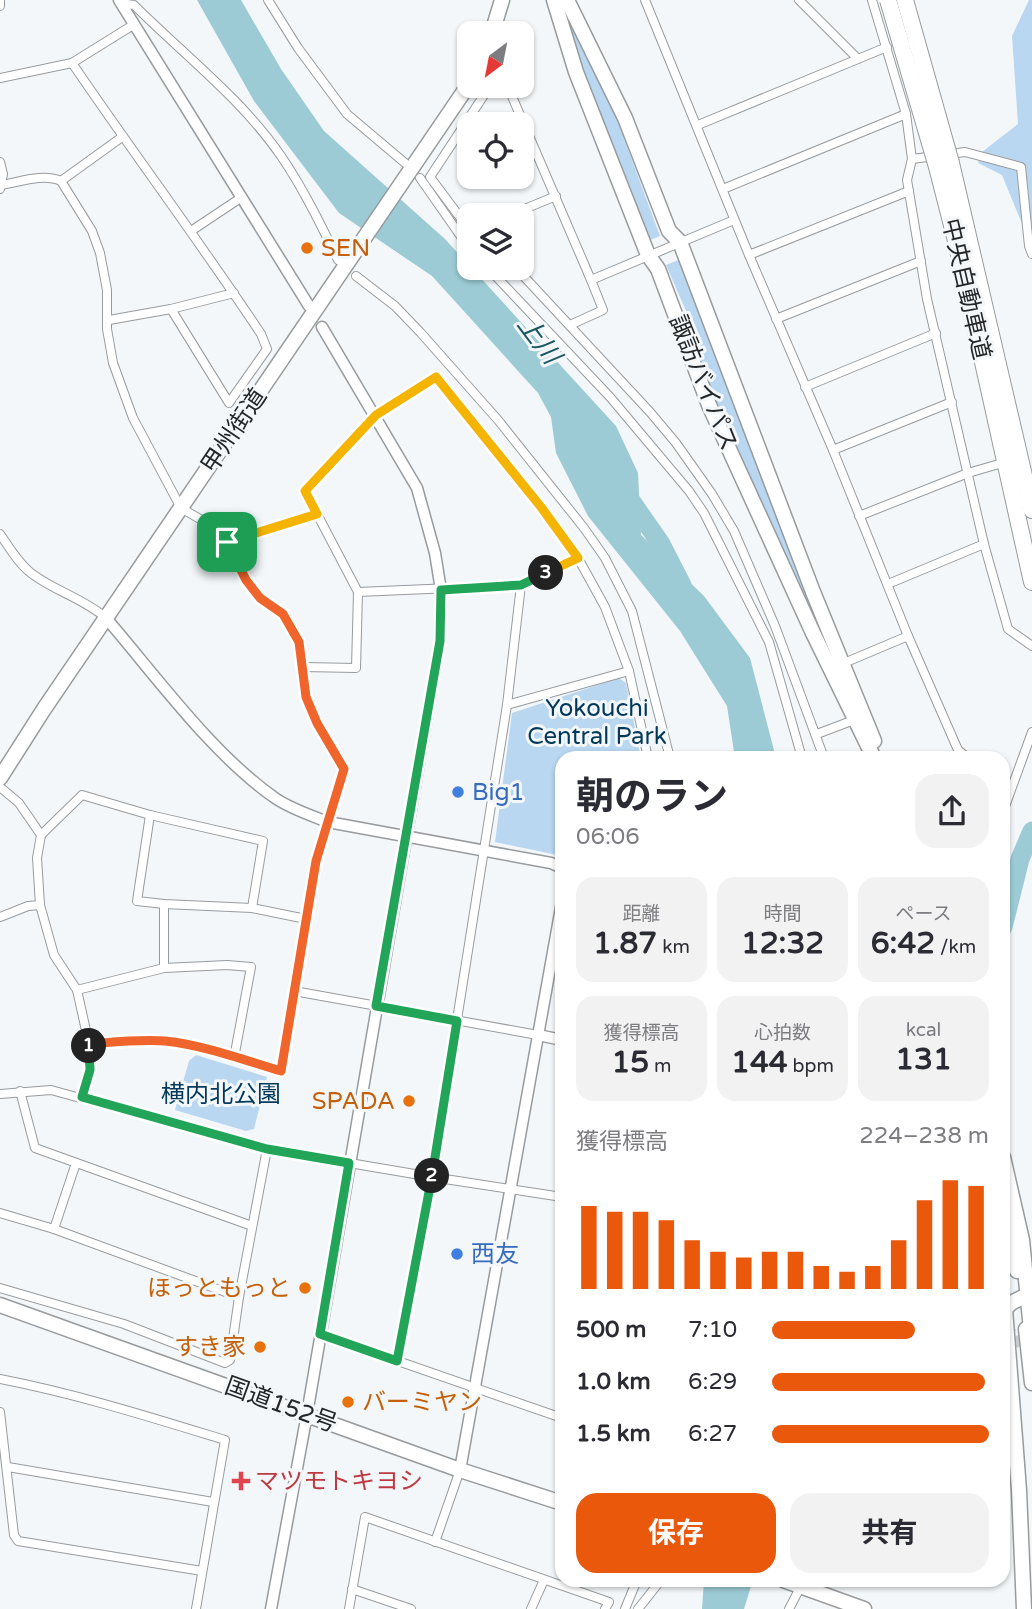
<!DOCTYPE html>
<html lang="ja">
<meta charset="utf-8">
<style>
:root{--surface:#fff;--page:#f2f2f3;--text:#2b2b33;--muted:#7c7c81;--accent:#ea580c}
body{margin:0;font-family:"Varela Round","Noto Sans JP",sans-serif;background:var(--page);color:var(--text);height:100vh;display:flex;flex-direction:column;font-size:26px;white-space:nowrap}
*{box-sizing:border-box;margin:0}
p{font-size:23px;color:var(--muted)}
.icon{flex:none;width:38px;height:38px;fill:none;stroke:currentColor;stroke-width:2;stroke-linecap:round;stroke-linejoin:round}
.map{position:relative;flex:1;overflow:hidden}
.sheet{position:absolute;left:555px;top:751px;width:455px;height:836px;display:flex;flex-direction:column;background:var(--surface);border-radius:21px;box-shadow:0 2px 5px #0004}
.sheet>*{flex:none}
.needle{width:46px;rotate:212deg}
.tools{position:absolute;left:457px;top:21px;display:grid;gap:14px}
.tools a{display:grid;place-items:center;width:77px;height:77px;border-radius:14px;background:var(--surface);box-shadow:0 2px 5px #0004;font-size:35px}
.pin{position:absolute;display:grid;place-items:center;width:60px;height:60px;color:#fff;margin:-30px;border-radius:14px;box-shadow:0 4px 10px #0006}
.km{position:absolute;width:35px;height:35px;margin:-18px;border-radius:50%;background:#222;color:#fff;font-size:19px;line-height:35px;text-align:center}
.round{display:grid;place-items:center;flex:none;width:74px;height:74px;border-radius:21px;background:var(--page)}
.headline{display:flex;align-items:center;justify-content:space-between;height:119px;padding:0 21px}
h1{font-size:38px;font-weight:700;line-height:52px}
.figures{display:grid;grid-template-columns:repeat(3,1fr);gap:10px;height:119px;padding:7px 21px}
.figures div{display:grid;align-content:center;border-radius:18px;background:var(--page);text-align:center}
.figures b{font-size:30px;font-weight:700}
.figures small{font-size:19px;font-weight:400}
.figures p{font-size:19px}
.chart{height:196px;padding:14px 21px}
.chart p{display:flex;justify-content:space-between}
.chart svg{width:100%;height:126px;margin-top:7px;stroke:var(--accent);stroke-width:6}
.action{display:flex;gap:14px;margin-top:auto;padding:14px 21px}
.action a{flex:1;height:80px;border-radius:21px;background:var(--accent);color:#fff;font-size:28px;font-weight:700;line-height:80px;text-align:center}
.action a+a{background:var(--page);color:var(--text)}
ul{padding:0 21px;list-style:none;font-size:23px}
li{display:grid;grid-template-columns:112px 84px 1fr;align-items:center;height:52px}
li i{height:18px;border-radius:9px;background:var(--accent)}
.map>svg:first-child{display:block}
.green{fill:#b9d7f1}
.water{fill:#9dcbd5}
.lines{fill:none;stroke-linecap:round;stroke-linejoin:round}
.river{stroke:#9dcbd5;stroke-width:19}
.tertiary-tunnel{stroke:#cacdd0;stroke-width:10;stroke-dasharray:10 5;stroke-linecap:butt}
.minor-casing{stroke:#989b9e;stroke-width:10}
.tertiary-casing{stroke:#989b9e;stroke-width:13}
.trunk-casing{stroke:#989b9e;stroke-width:17}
.motorway-casing{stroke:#989b9e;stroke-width:18}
.minor{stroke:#fff;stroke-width:8}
.tertiary{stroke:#fff;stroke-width:10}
.trunk{stroke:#fff;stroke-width:14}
.motorway{stroke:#fff;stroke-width:16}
.motorway-bridge-casing{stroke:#989b9e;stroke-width:18;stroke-linecap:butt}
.motorway-bridge{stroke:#fff;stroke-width:16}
.split-1-casing{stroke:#fff;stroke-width:14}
.split-2-casing{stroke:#fff;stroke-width:14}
.split-3-casing{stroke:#fff;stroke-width:14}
.split-4-casing{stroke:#fff;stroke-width:14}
.split-1{stroke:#f0652b;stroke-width:9}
.split-2{stroke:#22a559;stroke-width:9}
.split-3{stroke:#22a559;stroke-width:9}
.split-4{stroke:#f5b400;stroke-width:9}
.food-dot{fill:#e8710a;stroke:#f3f7fa;stroke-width:2.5}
.shop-dot{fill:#3f7fe0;stroke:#f3f7fa;stroke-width:2.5}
.health-dot{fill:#e0444e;stroke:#f3f7fa;stroke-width:2.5}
.labels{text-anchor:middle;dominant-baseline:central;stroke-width:6;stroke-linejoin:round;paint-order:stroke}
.food-label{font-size:24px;fill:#c56008;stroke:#f3f7fa;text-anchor:end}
.street-label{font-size:24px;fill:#242627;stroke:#f3f7fa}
.park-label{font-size:24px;fill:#02395b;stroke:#f3f7fa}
.shop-label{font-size:24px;fill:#366cbe;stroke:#f3f7fa;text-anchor:start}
.health-label{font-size:24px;fill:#be3a42;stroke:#f3f7fa;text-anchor:start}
.water-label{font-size:26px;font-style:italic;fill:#195762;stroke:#f3f7fa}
</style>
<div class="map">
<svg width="1032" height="1609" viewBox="0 0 1032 1609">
<rect width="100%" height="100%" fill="#f3f7fa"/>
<!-- green -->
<g class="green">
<polygon points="563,0 606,90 660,236 646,242 613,158 560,5"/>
<polygon points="1029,0 1032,0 1032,248 1002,175 978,163 982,152 1018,124 1012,36"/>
<polygon points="681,259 842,681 716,406 686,311 666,265"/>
<polygon points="619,678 626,683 641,758 562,758 562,856 495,842 512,713"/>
<polygon points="196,1055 267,1077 254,1129 246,1131 175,1110 189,1061"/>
</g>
<!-- water -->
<g class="water">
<polygon points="197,0 241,0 281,69 324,131 445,239 616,426 638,473 641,535 704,596 750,658 776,758 735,758 727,706 680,631 588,516 556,453 551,417 538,393 432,276 339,213 254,101"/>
<polygon points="704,1580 753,1580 744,1609 702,1609"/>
</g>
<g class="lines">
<!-- river -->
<g class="river">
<polyline points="627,495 661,544 682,585"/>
<polyline points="1003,927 1020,859 1032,831"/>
</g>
<!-- tertiary-tunnel -->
<polyline class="tertiary-tunnel" points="1006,1325 1028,1354"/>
<!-- minor casing -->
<g class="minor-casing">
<g id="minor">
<polyline points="268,0 298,48 347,114 405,163"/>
<polyline points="645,0 749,255 833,450 908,636 958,750 968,758"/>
<polyline points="799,0 858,59"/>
<polyline points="872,0 906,114 912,159 907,180 927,299 984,544 1008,629 1032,646"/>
<path d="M120,3L134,5C183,54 242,99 281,156C303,188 321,225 338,260"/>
<polyline points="0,6 0,0"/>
<path d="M72,63C134,154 200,242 261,334L267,349L229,403L171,309"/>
<polyline points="0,78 72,63 133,25"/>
<polyline points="490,86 511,94 591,280"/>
<polyline points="698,125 887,47"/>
<polyline points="912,159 965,152 1021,167 1029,246 1032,254"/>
<polyline points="0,162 3,174 0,189"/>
<polyline points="420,178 469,248"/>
<polyline points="61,181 122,137"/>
<path d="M1,185C20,182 43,173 61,181L92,231L100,253L107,290V329L113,363L133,418L181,508L217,529L227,542L246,580L260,598L283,614L299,642L306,697L317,723L344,769L316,861L281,1071C244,1060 204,1045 165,1041C140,1039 115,1042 89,1044"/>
<polyline points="723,189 906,114"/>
<polyline points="510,215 556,196"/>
<polyline points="469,226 462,220 430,177 490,86"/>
<polyline points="191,231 242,197"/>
<polyline points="749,255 909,191"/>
<polyline points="488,268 610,397 689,491 704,513 769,642 802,758"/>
<polyline points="516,268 650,412 676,443 712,494 734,531 775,626 824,758"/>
<polyline points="356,276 395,306 420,332 498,420 584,528 605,558 632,611 670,758"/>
<polyline points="776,319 921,261"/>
<polyline points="109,320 171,309 234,293"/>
<polyline points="570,325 603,310 591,280 734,220"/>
<polyline points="805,387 936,333"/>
<polyline points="833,450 952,402"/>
<polyline points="859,516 968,473 999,464"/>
<path d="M0,534C9,547 18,563 31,573C54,591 83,598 106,618"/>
<polyline points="227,542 317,514"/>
<polyline points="888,584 984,544"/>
<polyline points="358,592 521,585 578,558"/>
<polyline points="844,663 908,636"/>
<polyline points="303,667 356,668 358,592 305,491 376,415 436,377 541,507 578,558 605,607 629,671 648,758"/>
<polyline points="507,705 629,671"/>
<polyline points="817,734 854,720"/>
<polyline points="0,787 19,803 41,835"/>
<polyline points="1003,812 1032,732"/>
<polyline points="150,815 137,901 164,904 252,908 306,919"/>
<polyline points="164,904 164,968"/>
<polyline points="0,917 28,906 40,905"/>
<polyline points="77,990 164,968 227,965 251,967 234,1058"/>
<polyline points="294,991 538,1035"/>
<polyline points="20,1091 35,1148 252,1226"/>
<polyline points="0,1094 51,1090 267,1149 432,1177 562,1197"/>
<polyline points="82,1097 90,1070 89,1044 77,990 54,955 40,905 37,858 41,835 82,795 150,815 263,841 252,908"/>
<polyline points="0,1213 54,1229 239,1297"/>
<polyline points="54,1229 76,1163"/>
<polyline points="0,1288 124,1324 225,1363 230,1360 239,1297 267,1149"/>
<polyline points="320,1334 562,1418"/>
<polyline points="397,1361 432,1177 507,705 521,585"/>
<path d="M0,1379C77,1394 150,1417 225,1440L196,1609"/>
<polyline points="0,1412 14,1535 18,1541 202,1571"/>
<polyline points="8,1467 213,1502"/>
<polyline points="435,1542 460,1470"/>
<polyline points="352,1589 411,1609"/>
<polyline points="349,1609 365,1517 609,1602 605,1609"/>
<polyline points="531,1609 544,1580"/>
<polyline points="625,1609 637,1580"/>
<polyline points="638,1609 661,1580"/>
<polyline points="789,1609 802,1584"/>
</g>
</g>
<!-- tertiary casing -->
<g class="tertiary-casing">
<g id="tertiary">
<polyline points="119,0 309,306"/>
<path d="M106,618C156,676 212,754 275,798C291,809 310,815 328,822L551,863L562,868"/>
<polyline points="538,1035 562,1040"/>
<polyline points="460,1470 562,902"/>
<polyline points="271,1609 307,1414 440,641 441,590 435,553 417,488 322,327"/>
</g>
</g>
<!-- trunk casing -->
<g class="trunk-casing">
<g id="trunk">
<polyline points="554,0 576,72 648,255 658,269 709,405 813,633 874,758"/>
<polyline points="567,0 625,118 669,231 680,242 813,592 874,741"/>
<polyline points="492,33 502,0"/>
<polyline points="0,778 44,709 469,84"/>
<polyline points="1003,1157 1022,1240 1032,1339"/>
<polyline points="1003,1203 1017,1271"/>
<polyline points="1023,1297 1011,1303 1005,1309 1019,1490 1024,1609"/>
<polyline points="0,1305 460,1470 562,1503"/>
<polyline points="1026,1329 1032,1383"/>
<polyline points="783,1580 864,1609"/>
</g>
</g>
<!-- motorway casing -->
<g class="motorway-casing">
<g id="motorway">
<polyline points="951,163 1032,510"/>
<polyline points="937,167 956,241 1032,582"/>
</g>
</g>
<!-- minor -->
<use href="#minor" class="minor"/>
<!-- tertiary -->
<use href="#tertiary" class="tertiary"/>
<!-- trunk -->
<use href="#trunk" class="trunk"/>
<!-- motorway -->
<use href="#motorway" class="motorway"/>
<!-- motorway-bridge casing -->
<g class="motorway-bridge-casing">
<g id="motorway-bridge">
<polyline points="888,0 937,167"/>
<polyline points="905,0 951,163"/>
</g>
</g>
<!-- motorway-bridge -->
<use href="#motorway-bridge" class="motorway-bridge"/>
</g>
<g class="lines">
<!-- split-1 casing -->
<g class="split-1-casing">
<path id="split-1" d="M89,1046V1044C115,1042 140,1039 165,1041C204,1045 244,1060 281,1071L316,861L344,769L317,723L306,697L299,642L283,614L260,598L246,580L227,542"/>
</g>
<!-- split-2 casing -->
<g class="split-2-casing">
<polyline id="split-2" points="89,1046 90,1070 82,1097 267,1149 349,1163 320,1334 397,1361 432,1176"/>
</g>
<!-- split-3 casing -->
<g class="split-3-casing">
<polyline id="split-3" points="432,1176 457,1021 376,1006 440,641 441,590 521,585 546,573"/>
</g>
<!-- split-4 casing -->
<g class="split-4-casing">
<polyline id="split-4" points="227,542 317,514 305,491 376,415 436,377 541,507 578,558 546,573"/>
</g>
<!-- split-1 -->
<use href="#split-1" class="split-1"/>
<!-- split-2 -->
<use href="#split-2" class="split-2"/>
<!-- split-3 -->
<use href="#split-3" class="split-3"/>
<!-- split-4 -->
<use href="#split-4" class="split-4"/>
</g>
<!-- markers -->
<g class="food-dot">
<circle cx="307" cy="248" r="7"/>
<circle cx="409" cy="1101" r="7"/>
<circle cx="305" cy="1288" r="7"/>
<circle cx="260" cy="1347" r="7"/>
<circle cx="348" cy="1402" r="7"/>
</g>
<g class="shop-dot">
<circle cx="458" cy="792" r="7"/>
<circle cx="457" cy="1254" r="7"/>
</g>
<path class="health-dot" d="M237.5 1470.5h7v7h7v7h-7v7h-7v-7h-7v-7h7z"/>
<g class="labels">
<!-- food labels -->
<g class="food-label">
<text x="321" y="248" text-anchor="start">SEN</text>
<text x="395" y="1101">SPADA</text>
<text x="291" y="1288">ほっともっと</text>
<text x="246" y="1347">すき家</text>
<text x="362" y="1402" text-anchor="start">バーミヤン</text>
</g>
<!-- street labels -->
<g class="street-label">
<text transform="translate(966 289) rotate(77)">中央自動車道</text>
<text transform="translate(703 383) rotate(68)">諏訪バイパス</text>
<text transform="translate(234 431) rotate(-56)">甲州街道</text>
<text transform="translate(281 1405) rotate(20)">国道152号</text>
</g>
<!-- park labels -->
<g class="park-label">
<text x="597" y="708">Yokouchi<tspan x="597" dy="28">Central Park</tspan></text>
<text x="221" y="1094">横内北公園</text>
</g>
<!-- shop labels -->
<g class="shop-label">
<text x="472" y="792">Big1</text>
<text x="471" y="1254">西友</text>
</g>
<!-- health labels -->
<g class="health-label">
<text x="255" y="1481">マツモトキヨシ</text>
</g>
<!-- water labels -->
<g class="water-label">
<text transform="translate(539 340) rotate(53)">上川</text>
</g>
</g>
</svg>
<div class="tools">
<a><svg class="needle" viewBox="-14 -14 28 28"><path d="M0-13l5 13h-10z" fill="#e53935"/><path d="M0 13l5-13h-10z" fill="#7c7c81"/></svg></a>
<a><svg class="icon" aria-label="locate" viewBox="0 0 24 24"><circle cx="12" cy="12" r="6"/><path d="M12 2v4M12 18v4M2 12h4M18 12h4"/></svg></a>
<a><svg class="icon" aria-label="layers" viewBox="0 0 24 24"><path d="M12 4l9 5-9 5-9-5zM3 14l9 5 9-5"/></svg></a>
</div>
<div class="pin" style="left:227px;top:542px;background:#1e9e55"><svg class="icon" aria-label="arrive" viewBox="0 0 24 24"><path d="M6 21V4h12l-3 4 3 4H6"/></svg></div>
<b class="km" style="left:89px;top:1046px">1</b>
<b class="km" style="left:432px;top:1176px">2</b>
<b class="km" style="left:546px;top:573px">3</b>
<section class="sheet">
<div class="headline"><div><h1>朝のラン</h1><p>06:06</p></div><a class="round"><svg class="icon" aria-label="share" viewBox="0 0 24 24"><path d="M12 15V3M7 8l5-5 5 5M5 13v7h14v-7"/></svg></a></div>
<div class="figures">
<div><p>距離</p><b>1.87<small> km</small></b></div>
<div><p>時間</p><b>12:32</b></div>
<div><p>ペース</p><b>6:42<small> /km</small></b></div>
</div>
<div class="figures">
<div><p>獲得標高</p><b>15<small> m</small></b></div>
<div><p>心拍数</p><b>144<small> bpm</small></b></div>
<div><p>kcal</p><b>131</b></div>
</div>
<div class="chart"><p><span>獲得標高</span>224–238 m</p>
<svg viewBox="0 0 160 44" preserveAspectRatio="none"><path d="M5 44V15M15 44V17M25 44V17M35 44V20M45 44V27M55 44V31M65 44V33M75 44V31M85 44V31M95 44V36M105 44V38M115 44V36M125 44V27M135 44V13M145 44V6M155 44V8"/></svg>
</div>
<ul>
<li><b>500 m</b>7:10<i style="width:66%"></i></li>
<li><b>1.0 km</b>6:29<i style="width:98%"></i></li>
<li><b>1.5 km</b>6:27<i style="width:100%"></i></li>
</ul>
<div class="action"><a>保存</a><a>共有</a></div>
</section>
</div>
